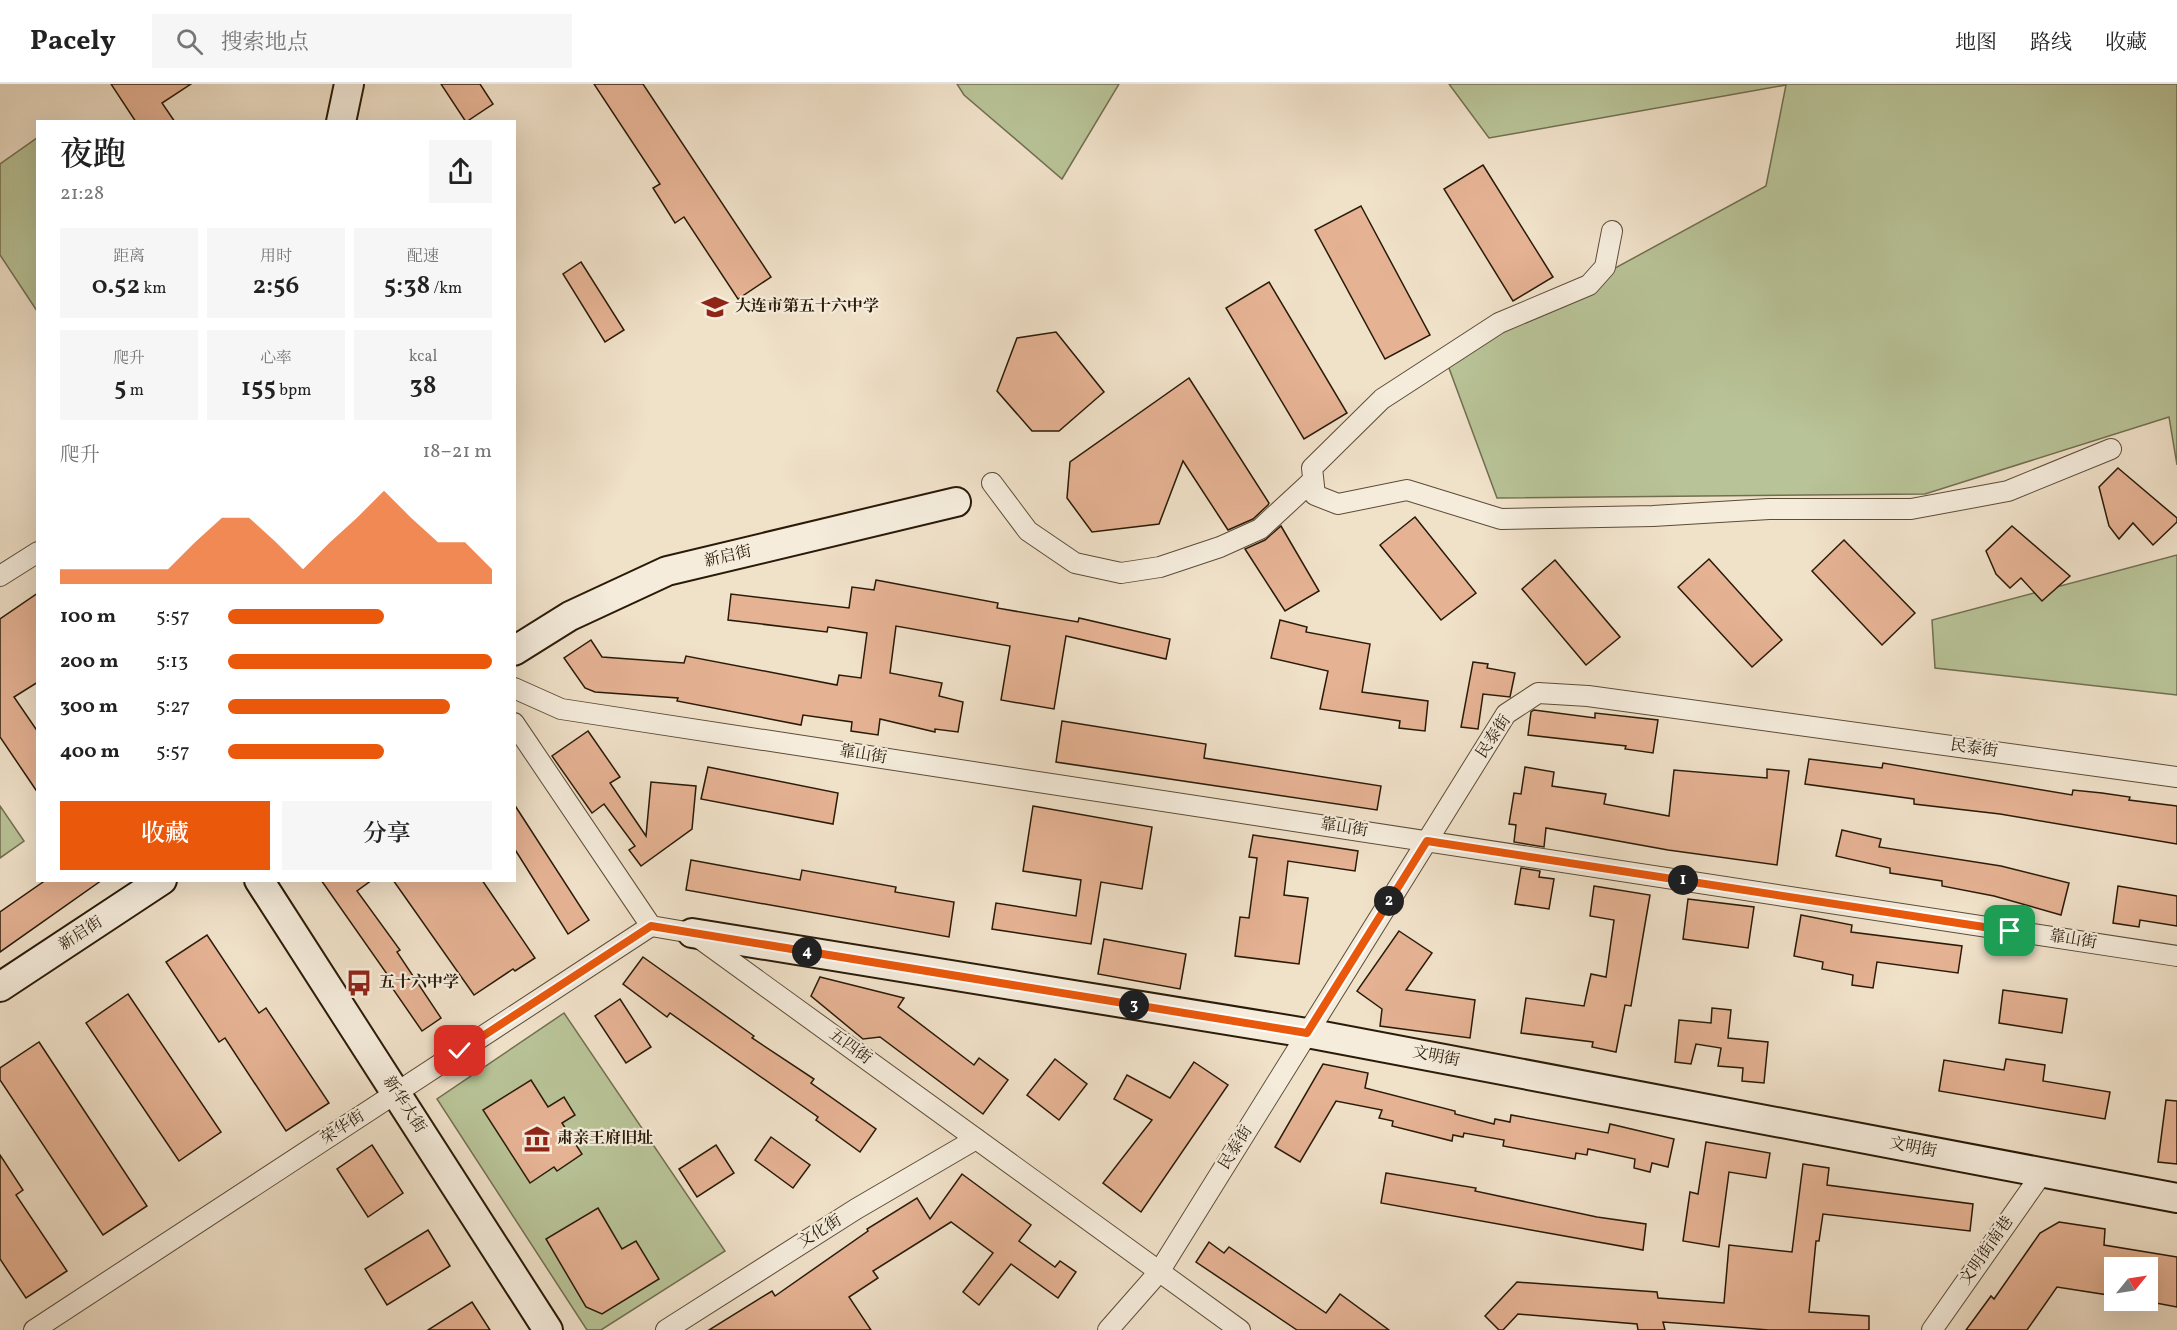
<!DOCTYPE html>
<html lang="zh">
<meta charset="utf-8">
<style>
:root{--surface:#fff;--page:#f6f6f6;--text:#222;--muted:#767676;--line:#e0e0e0;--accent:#ea580c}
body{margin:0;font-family:Vollkorn,"Noto Serif SC",serif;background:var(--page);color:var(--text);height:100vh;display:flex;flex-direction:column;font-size:22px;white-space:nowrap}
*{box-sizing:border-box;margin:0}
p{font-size:20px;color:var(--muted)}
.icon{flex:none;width:33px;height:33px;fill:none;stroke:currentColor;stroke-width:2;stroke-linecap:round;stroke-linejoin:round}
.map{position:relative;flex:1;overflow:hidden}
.side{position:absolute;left:36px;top:36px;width:480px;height:762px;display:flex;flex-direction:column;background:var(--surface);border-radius:0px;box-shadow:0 6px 24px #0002}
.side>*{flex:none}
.needle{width:39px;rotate:60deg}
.fabs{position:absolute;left:2104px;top:1173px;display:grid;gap:12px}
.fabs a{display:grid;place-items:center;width:54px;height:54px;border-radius:0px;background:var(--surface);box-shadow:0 6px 24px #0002;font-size:30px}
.pin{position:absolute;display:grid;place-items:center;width:51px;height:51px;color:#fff;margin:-26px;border-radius:12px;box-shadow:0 3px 9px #0006}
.km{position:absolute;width:30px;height:30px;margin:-15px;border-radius:50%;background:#222;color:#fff;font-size:16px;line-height:30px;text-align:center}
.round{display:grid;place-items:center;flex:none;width:63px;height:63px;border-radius:0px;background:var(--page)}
.head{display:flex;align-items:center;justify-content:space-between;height:102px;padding:0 24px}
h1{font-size:33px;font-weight:600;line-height:45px}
.metrics{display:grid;grid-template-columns:repeat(3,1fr);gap:9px;height:102px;padding:6px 24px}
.metrics div{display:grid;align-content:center;border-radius:0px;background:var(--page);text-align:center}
.metrics b{font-size:26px;font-weight:600}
.metrics small{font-size:16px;font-weight:400}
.metrics p{font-size:16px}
.chart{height:168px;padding:12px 24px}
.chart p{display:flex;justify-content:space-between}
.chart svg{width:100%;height:108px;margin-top:6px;fill:var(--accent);opacity:.7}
.primary-button{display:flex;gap:12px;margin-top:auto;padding:12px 24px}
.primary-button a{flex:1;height:69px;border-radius:0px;background:var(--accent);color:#fff;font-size:24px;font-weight:600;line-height:69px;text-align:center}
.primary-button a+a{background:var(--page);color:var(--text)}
ul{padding:0 24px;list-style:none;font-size:20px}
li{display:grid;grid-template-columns:96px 72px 1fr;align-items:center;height:45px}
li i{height:15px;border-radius:8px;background:var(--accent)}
header{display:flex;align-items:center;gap:36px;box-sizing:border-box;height:84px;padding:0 30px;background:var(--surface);border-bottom:2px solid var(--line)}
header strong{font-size:28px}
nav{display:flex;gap:33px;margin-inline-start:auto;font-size:21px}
.search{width:420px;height:54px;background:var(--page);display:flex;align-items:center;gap:15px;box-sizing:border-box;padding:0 21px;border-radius:0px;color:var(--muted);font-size:22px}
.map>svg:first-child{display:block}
.green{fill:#b8c397;stroke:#716f50;stroke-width:1.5}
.building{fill:#e5b293;stroke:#2a1b08;stroke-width:1.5}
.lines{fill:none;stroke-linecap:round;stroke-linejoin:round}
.street-casing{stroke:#5c4c38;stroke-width:22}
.secondary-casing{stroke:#2a1b08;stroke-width:32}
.street{stroke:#f5ecdc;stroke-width:20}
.secondary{stroke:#f5ecdc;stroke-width:28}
.route-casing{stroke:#fff;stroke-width:12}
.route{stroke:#ea580c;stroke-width:8}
.labels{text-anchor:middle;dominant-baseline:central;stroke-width:4.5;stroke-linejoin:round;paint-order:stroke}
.poi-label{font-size:16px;font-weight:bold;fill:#2a1b08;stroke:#f5ecdc;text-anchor:start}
.street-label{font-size:16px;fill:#2a1b08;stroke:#f5ecdc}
</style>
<header>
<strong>Pacely</strong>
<div class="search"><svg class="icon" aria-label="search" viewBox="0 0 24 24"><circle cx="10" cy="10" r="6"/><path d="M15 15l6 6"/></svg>搜索地点</div>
<nav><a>地图</a><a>路线</a><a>收藏</a></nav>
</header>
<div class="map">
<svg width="2177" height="1246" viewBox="0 0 2177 1246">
<rect width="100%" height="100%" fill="#f0e1c9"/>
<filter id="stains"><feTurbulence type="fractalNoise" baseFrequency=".00333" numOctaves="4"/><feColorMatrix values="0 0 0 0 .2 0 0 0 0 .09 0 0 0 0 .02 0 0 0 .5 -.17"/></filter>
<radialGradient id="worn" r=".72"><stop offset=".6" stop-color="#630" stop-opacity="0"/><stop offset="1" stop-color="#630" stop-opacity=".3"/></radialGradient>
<!-- green -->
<g class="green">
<polygon points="957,0 1119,0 1062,95 964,11"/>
<polygon points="1449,0 2177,0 2177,381 2169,333 1925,410 1497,414 1446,276 1766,102 1786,1 1489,54"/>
<polygon points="37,54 37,227 0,171 0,80"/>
<polygon points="2177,471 2177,611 1935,584 1932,536"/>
<polygon points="0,722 24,757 0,774"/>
<polygon points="564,929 725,1167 601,1246 587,1246 437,1015"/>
</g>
<!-- building -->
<g class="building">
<polygon points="111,0 191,0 162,19 175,38 136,38"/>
<polygon points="441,0 480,0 493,20 466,38"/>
<polygon points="594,0 643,0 771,193 738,215 684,133 675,139 653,104 660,100"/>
<polygon points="1483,81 1553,193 1513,217 1444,105"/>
<polygon points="1361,122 1430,251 1385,275 1315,146"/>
<polygon points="581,178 624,246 605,258 563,190"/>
<polygon points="1269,198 1347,329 1304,355 1226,224"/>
<polygon points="1056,248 1104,308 1059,347 1032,347 997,307 1017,254"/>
<polygon points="1189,294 1269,419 1268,421 1253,435 1228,446 1183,377 1159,440 1092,448 1067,414 1070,378"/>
<polygon points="2118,384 2177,434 2177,438 2153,461 2133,439 2119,455 2109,442 2099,403"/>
<polygon points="1415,433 1476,509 1441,536 1380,461"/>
<polygon points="1281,442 1319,507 1285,527 1245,465 1265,456"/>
<polygon points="2012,442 2070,492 2042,517 2021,494 2010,504 1996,490 1986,467"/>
<polygon points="1844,456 1915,529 1882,561 1812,487"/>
<polygon points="1709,475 1782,556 1752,583 1678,503"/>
<polygon points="1555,476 1620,553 1586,581 1522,505"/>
<polygon points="876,496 998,519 997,524 1078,538 1079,534 1170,555 1166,575 1066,552 1054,625 1001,616 1010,562 896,542 890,589 942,599 939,612 963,618 958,648 935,645 935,648 880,635 878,651 851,647 852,638 803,631 801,641 677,617 678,614 595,608 585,604 564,574 591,556 602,573 684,579 686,572 837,601 839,591 861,594 867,549 828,543 827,548 728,536 731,510 849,524 852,503 874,506"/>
<polygon points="38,509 38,598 14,613 38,648 38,709 0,653 0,535"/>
<polygon points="1280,536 1307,543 1306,548 1370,560 1362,608 1428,617 1425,647 1399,644 1400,637 1320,625 1328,587 1271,574"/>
<polygon points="1473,578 1488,580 1487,584 1515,589 1510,613 1483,610 1478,645 1461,643"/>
<polygon points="1534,626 1595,634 1595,629 1658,636 1653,669 1625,665 1626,662 1528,651 1531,628"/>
<polygon points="1062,637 1206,660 1204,674 1381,702 1377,726 1056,678"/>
<polygon points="588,647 620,693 610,699 646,752 651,698 696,702 692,745 641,782 629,766 635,762 604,720 592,729 552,672"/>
<polygon points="1809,675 1882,684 1883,679 2072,711 2073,706 2102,709 2130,713 2129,716 2177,722 2177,760 2000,730 1914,720 1914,715 1805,700"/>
<polygon points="708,683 838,709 833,740 701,715"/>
<polygon points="1525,683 1554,688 1552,702 1606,710 1604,720 1669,732 1674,686 1767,694 1767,685 1789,687 1777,781 1668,766 1546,744 1544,763 1514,758 1516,741 1509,740 1514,709 1521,710"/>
<polygon points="514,720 589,836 568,850 514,764"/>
<polygon points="1033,722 1152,743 1142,805 1101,798 1091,860 992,845 996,819 1076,832 1081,796 1023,787"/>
<polygon points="1842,746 1881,755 1879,763 2001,782 2069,799 2061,831 1994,812 1942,802 1942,797 1890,789 1890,784 1836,772"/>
<polygon points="1253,751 1358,767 1355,787 1288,777 1284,811 1308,814 1299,880 1235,872 1240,833 1249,834 1257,774 1249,773"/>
<polygon points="691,776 800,796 802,786 896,803 895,808 954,818 949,853 686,806"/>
<polygon points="1521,784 1540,787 1539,793 1554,795 1549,825 1515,820"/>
<polygon points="46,796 102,796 0,868 0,828"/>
<polygon points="321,796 372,796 357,807 400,866 397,868 441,934 422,947 384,892 387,890"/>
<polygon points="393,796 482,796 535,874 515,887 513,885 474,911"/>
<polygon points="1594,802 1650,811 1631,922 1625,921 1616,968 1592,963 1593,958 1521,949 1526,914 1584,922 1591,890 1606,893 1614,836 1590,832"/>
<polygon points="2118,802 2177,812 2177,842 2140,836 2139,843 2113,839"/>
<polygon points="1688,815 1754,823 1748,864 1683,855"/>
<polygon points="1801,831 1852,841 1851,848 1962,862 1958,889 1877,878 1873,904 1852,901 1853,891 1822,885 1823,878 1794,872"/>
<polygon points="1399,847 1432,869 1406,906 1475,916 1470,954 1380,942 1382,925 1357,907"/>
<polygon points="207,851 259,929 266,924 329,1019 286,1047 225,954 219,958 166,878"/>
<polygon points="1104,855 1186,870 1180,905 1098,890"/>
<polygon points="643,873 754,952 752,954 814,995 811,999 876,1045 860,1068 816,1036 818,1033 670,929 667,933 623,900"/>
<polygon points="820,893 904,914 898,923 974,981 979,974 1008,996 983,1030 880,953 863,955 811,912"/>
<polygon points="2003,906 2067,915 2062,949 1999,939"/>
<polygon points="128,910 221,1048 179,1077 86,939"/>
<polygon points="620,915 651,963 626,979 595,932"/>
<polygon points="1712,924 1731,926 1728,954 1768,958 1764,999 1742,997 1743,984 1718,982 1721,964 1696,960 1691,980 1675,978 1679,936 1711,939"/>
<polygon points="39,958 147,1122 103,1151 0,996 0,984"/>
<polygon points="1055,975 1087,1000 1059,1036 1027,1011"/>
<polygon points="2006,975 2045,981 2043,997 2110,1008 2105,1035 1939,1007 1944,976 2004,986"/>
<polygon points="1194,978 1228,1001 1141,1128 1103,1099 1152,1036 1114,1015 1127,991 1170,1014"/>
<polygon points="1323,980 1368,989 1365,1004 1455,1027 1455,1030 1494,1040 1495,1035 1510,1038 1511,1031 1608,1049 1610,1040 1674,1055 1668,1083 1652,1079 1650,1088 1634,1084 1635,1075 1588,1065 1587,1071 1576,1069 1575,1075 1503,1062 1504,1056 1464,1049 1463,1053 1453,1051 1452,1057 1392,1042 1393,1037 1379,1034 1382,1026 1336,1017 1300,1078 1275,1063"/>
<polygon points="531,996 548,1023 564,1013 575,1031 562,1039 582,1070 557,1087 554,1083 530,1099 483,1026"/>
<polygon points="2166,1016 2177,1017 2177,1080 2158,1078"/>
<polygon points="771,1053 810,1081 793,1104 755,1076"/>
<polygon points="1706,1058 1770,1069 1766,1094 1729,1088 1719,1163 1683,1157 1690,1108 1698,1110"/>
<polygon points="372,1061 403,1109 368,1133 337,1085"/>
<polygon points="716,1061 734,1089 697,1113 679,1085"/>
<polygon points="0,1071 23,1106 16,1111 67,1187 26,1214 0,1175"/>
<polygon points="1803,1080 1829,1084 1827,1101 1973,1120 1970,1147 1823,1130 1819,1157 1816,1157 1809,1228 1869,1232 1869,1246 1769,1246 1663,1238 1665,1246 1638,1246 1637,1240 1518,1230 1503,1246 1499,1246 1485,1232 1517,1198 1657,1208 1658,1214 1724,1219 1729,1161 1792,1168"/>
<polygon points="1386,1089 1476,1104 1475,1107 1597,1133 1646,1140 1643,1166 1381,1119"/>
<polygon points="962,1090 1031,1141 1019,1157 1055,1183 1060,1177 1076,1188 1058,1214 1011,1180 979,1221 963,1208 993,1169 951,1138 873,1187 878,1194 849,1213 871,1246 709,1246 772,1207 775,1212 868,1147 867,1145 917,1114 930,1135"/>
<polygon points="598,1124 622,1165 636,1157 659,1195 602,1230 586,1223 546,1155"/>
<polygon points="2059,1138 2105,1145 2104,1161 2177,1173 2177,1223 2140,1216 2148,1216 2148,1184 2115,1184 2115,1212 2057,1203 2027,1246 1966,1246 1991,1212 1994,1215 2040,1149"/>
<polygon points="428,1146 450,1182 387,1221 365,1185"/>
<polygon points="1209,1158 1224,1169 1229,1163 1326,1229 1340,1210 1389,1246 1297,1246 1196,1178"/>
<polygon points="472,1218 490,1246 428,1246"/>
</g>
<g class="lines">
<!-- street casing -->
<g class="street-casing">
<g id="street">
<polyline points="1612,147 1605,183 1589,201 1499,239 1382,315 1312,384 1315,411 1338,420 1407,406 1501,435 1653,432 1769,425 1911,425 2008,407 2111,365"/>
<polyline points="992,399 1028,447 1075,479 1121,489 1160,483 1220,463 1260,445 1313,396"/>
<polyline points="0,492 38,468"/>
<polyline points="514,604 561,625 2177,872"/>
<polyline points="514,639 651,842 692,849 1240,1246"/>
<polyline points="34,1246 651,842"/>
<polyline points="666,1246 856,1125 976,1055"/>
<polyline points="1108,1246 1159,1188 1506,630 1538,609 1588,612 2177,693"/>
<polyline points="1932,1246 2043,1088"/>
</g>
</g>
<!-- secondary casing -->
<g class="secondary-casing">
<g id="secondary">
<polyline points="341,38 349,0"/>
<polyline points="514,567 570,532 667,487 956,418"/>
<polyline points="259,796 548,1246"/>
<polyline points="692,849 1307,949 2177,1114"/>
<polyline points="0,903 162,796"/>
</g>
</g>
<!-- street -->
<use href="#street" class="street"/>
<!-- secondary -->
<use href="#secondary" class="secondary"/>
</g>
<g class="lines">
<!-- route casing -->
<g class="route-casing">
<polyline id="route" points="460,967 651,842 1307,949 1427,757 2010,847"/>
</g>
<!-- route -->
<use href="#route" class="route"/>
</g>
<!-- icons -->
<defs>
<g id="school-bare" transform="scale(2.07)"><path d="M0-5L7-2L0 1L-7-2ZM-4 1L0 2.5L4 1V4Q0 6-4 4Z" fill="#8f2418" stroke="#f5ecdc" stroke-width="2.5" paint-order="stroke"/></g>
<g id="bus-bare" transform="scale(2.07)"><path d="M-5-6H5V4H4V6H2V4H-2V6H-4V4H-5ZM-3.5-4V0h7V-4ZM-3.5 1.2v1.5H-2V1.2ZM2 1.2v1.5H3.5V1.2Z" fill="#8f2418" stroke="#f5ecdc" stroke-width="2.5" paint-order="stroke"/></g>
<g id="museum-bare" transform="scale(2.07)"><path d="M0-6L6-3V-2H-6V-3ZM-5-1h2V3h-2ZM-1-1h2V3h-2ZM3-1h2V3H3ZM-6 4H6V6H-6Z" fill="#8f2418" stroke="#f5ecdc" stroke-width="2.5" paint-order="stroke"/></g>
</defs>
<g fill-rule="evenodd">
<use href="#school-bare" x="715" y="223"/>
<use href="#bus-bare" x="359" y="899"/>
<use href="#museum-bare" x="537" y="1055"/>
</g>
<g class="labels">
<!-- poi labels -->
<g class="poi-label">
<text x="735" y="223">大连市第五十六中学</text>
<text x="379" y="899">五十六中学</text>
<text x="557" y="1055">肃亲王府旧址</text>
</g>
<!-- street labels -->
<g class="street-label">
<text transform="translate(728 473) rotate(-13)">新启街</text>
<text transform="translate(1494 653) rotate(-56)">民泰街</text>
<text transform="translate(1974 665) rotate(8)">民泰街</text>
<text transform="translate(863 671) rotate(9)">靠山街</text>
<text transform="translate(1344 744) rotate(9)">靠山街</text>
<text transform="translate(81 850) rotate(-33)">新启街</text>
<text transform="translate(2073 856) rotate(9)">靠山街</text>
<text transform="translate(850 963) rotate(36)">五四街</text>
<text transform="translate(1436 973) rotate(11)">文明街</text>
<text transform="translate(404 1021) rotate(57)">新华大街</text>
<text transform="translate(343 1044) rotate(-33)">荣华街</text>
<text transform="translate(1236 1064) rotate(-58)">民泰街</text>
<text transform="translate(1913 1064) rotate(11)">文明街</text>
<text transform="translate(820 1148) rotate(-32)">文化街</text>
<text transform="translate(1987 1167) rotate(-55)">文明街南巷</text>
</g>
</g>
<rect width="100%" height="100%" filter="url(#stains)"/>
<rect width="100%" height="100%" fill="url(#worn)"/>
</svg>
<div class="fabs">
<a><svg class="needle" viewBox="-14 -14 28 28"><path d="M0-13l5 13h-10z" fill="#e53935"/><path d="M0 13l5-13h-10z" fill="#767676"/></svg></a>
</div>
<div class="pin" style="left:2010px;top:847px;background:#1e9e55"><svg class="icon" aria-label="arrive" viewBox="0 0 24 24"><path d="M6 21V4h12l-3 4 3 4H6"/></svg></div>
<div class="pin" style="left:460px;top:967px;background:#d93025"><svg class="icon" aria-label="check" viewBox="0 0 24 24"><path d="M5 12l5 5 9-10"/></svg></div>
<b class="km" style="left:1683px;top:796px">1</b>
<b class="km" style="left:1389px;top:817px">2</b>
<b class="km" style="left:1134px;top:921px">3</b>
<b class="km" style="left:807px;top:868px">4</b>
<section class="side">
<div class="head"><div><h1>夜跑</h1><p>21:28</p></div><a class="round"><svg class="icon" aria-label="share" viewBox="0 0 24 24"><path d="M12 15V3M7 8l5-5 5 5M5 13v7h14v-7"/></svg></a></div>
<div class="metrics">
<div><p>距离</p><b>0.52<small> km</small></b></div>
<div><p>用时</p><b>2:56</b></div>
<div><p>配速</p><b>5:38<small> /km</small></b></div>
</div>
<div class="metrics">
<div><p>爬升</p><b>5<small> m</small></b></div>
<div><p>心率</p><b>155<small> bpm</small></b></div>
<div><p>kcal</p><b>38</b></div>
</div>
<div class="chart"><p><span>爬升</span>18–21 m</p>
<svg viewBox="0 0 160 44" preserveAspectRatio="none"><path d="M0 44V38L10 38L20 38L30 38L40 38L50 27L60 17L70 17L80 27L90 38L100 27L110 17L120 6L130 17L140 27L150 27L160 38V44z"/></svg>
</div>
<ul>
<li><b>100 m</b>5:57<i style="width:59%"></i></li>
<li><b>200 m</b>5:13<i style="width:100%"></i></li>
<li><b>300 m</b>5:27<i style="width:84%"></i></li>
<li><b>400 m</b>5:57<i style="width:59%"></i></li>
</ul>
<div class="primary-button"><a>收藏</a><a>分享</a></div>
</section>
</div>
